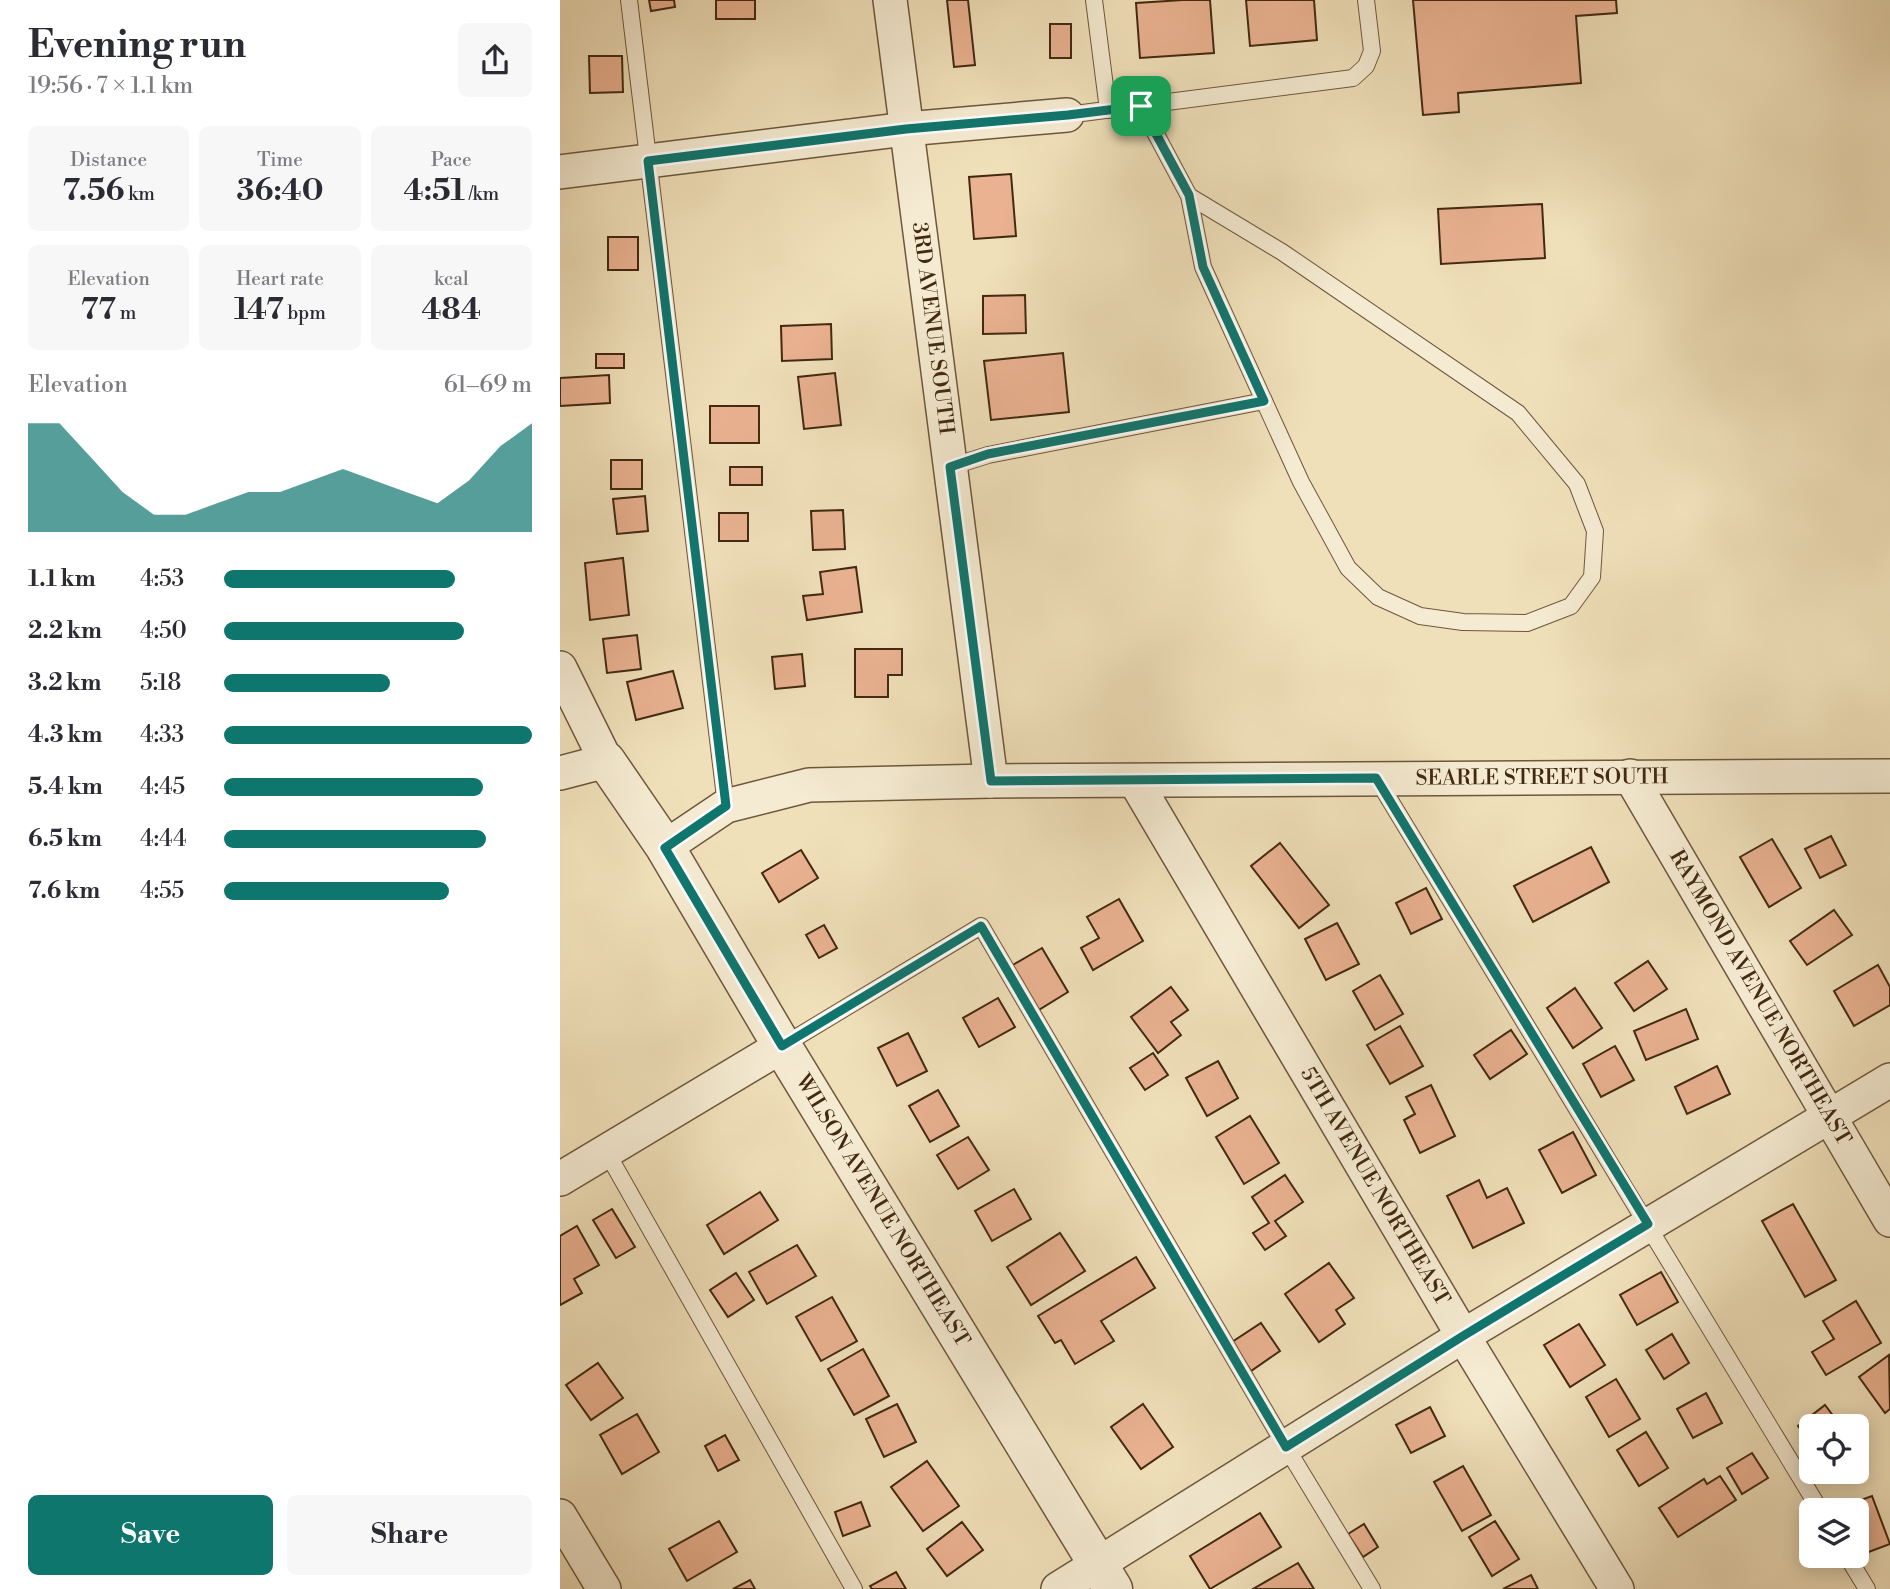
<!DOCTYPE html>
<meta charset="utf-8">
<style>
:root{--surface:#fff;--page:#f7f7f7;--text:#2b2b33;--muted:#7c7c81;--accent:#0f766e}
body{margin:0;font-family:"Libre Bodoni",serif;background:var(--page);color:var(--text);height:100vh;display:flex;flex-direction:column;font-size:26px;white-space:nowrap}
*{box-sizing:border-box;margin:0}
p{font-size:23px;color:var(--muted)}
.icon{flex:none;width:38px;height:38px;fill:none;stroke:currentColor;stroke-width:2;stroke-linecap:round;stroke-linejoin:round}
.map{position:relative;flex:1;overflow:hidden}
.details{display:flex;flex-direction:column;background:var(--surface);width:560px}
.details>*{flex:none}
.buttons{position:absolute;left:1239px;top:1414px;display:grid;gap:14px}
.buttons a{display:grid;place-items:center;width:70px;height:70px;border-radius:10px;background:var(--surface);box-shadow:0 4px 18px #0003;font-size:35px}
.pin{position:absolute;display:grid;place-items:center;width:60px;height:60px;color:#fff;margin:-30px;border-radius:14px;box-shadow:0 4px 10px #0006}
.round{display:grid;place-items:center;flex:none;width:74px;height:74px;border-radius:10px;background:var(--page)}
.summary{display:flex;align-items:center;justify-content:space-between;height:119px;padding:0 28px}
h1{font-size:38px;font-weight:700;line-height:52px}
.metrics{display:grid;grid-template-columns:repeat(3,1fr);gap:10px;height:119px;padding:7px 28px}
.metrics div{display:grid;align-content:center;border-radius:10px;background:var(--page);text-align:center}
.metrics b{font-size:30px;font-weight:700}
.metrics small{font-size:19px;font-weight:400}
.metrics p{font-size:19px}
.chart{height:196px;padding:14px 28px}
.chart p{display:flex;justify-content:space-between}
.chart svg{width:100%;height:126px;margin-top:7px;fill:var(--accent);opacity:.7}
.primary-button{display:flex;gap:14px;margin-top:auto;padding:14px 28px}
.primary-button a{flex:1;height:80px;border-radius:10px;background:var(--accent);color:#fff;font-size:28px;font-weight:700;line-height:80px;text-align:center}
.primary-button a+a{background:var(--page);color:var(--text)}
ul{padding:0 28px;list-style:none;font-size:23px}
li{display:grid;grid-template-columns:112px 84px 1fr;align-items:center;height:52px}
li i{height:18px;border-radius:9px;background:var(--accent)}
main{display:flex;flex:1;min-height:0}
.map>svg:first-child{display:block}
.building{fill:#eab291;stroke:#422911;stroke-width:2}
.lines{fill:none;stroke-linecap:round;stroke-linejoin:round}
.service-casing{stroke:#6e573b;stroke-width:18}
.minor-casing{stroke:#6e573b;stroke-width:36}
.tertiary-casing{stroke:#6e573b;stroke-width:41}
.service{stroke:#f5ebd2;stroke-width:16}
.minor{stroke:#f5ebd2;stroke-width:33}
.tertiary{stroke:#f5ebd2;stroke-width:38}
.route-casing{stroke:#fff;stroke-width:14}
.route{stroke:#0f766e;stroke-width:9}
.labels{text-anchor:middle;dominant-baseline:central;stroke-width:5;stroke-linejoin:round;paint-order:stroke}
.street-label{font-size:21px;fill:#422911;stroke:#f5ebd2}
</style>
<main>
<section class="details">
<div class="summary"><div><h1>Evening run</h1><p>19:56 · 7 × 1.1 km</p></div><a class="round"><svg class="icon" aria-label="share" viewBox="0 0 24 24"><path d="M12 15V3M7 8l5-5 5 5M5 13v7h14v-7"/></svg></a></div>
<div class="metrics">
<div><p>Distance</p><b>7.56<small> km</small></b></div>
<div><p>Time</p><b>36:40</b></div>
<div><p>Pace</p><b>4:51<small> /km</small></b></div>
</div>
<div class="metrics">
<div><p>Elevation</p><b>77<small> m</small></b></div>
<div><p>Heart rate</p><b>147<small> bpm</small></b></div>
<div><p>kcal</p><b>484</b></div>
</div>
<div class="chart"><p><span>Elevation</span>61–69 m</p>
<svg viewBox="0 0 160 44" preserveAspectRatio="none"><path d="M0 44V6L10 6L20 18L30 30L40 38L50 38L60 34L70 30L80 30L90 26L100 22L110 26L120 30L130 34L140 26L150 14L160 6V44z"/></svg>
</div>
<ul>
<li><b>1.1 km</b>4:53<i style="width:75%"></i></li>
<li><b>2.2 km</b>4:50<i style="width:78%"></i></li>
<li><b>3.2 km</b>5:18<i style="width:54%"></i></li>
<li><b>4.3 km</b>4:33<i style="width:100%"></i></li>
<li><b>5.4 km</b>4:45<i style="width:84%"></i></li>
<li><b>6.5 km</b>4:44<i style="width:85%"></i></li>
<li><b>7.6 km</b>4:55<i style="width:73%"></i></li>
</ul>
<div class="primary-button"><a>Save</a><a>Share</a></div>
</section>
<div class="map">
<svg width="1330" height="1589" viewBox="0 0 1330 1589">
<rect width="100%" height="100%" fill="#f0e0ba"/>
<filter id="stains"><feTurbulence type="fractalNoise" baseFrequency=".00286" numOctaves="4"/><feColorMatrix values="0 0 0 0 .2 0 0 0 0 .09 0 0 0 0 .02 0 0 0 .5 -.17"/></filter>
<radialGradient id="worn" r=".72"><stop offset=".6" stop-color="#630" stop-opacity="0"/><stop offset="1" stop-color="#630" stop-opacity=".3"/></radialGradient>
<!-- building -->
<g class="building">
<polygon points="89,0 114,0 115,7 91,11"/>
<rect x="156" y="0" width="39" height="19"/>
<polygon points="387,0 408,0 415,65 394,67"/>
<polygon points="623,0 650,0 654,53 580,58 576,3"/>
<polygon points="686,0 754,0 757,40 690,46"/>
<polygon points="853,0 1056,0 1057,13 1016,16 1021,83 898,93 899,112 863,115"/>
<rect x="490" y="24" width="21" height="34"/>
<polygon points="29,56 62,56 63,92 30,93"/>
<polygon points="451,174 456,236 414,239 409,177"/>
<polygon points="982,204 985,258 881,264 878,209"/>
<rect x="48" y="237" width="30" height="33"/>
<polygon points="465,295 466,333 423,334 423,296"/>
<polygon points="271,324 272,359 222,361 221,326"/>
<polygon points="503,353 509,412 431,420 424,361"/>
<rect x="36" y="354" width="28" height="14"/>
<polygon points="275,373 281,425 244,429 238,377"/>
<polygon points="49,375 50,403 0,406 0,378"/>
<rect x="150" y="406" width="49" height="37"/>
<rect x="51" y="460" width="31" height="29"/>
<rect x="170" y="467" width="32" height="18"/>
<polygon points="85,496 88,531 57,534 53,499"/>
<polygon points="283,510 285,549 253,550 251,511"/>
<rect x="159" y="513" width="29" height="28"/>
<polygon points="63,558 69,615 30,620 25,563"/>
<polygon points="296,567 302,612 247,620 243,596 263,594 260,572"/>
<polygon points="77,635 81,669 47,673 43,639"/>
<polygon points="295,649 342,649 342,675 328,675 328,697 295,697"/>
<polygon points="242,654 245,686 215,689 212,657"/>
<polygon points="113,671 123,708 76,720 67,682"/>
<polygon points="1271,836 1286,865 1260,878 1245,849"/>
<polygon points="1212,839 1241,888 1209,907 1180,857"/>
<polygon points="720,843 769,905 739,928 691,866"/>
<polygon points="1031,847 1049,882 973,922 954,886"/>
<polygon points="241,850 258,878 219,902 202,873"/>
<polygon points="866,888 882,919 851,934 836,903"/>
<polygon points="559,899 583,941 533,970 521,948 539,938 527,917"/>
<polygon points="1274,910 1292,935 1247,965 1230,941"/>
<polygon points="777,923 799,964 766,980 745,939"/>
<polygon points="264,925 277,948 259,958 246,935"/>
<polygon points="482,948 508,992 477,1011 451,966"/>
<polygon points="1088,961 1107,989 1074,1011 1055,983"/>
<polygon points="1318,965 1330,987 1330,1005 1294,1026 1274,991"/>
<polygon points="820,975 843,1014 815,1030 793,991"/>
<polygon points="611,987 628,1010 611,1022 621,1035 598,1053 571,1017"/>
<polygon points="1015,988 1042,1028 1013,1048 987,1008"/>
<polygon points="438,998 455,1027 419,1047 403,1018"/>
<polygon points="1126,1009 1138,1039 1086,1060 1074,1031"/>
<polygon points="840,1026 863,1066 830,1084 807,1045"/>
<polygon points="951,1030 967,1054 930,1079 914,1055"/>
<polygon points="348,1033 367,1071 337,1086 318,1048"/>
<polygon points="1055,1046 1074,1080 1041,1097 1023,1064"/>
<polygon points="593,1053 608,1075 585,1090 570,1068"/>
<polygon points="658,1061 678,1098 647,1116 626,1078"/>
<polygon points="1157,1066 1170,1094 1127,1114 1115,1087"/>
<polygon points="871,1085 895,1136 860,1153 844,1120 855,1114 846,1097"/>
<polygon points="378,1090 399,1126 370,1142 349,1106"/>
<polygon points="690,1116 719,1163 684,1184 656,1137"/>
<polygon points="1013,1132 1036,1175 1002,1193 979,1150"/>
<polygon points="408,1137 429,1170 398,1189 377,1155"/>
<polygon points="725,1175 743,1202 715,1221 726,1236 705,1250 693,1233 709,1223 692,1197"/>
<polygon points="919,1180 927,1198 947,1188 964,1223 913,1248 887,1196"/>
<polygon points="454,1189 471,1219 432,1241 415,1211"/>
<polygon points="200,1192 218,1220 164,1254 147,1225"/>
<polygon points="1233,1204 1276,1280 1245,1297 1202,1221"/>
<polygon points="52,1209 75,1247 56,1258 33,1220"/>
<polygon points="17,1226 39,1265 14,1279 22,1293 0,1305 0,1236"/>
<polygon points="500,1233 525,1271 471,1305 447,1267"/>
<polygon points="237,1245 256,1276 207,1304 189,1272"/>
<polygon points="576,1257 595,1288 541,1321 554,1341 515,1364 501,1340 495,1343 478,1316"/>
<polygon points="769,1263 794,1298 776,1310 785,1324 759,1342 725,1294"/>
<polygon points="1101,1272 1118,1302 1077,1325 1060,1295"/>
<polygon points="176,1273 194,1300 168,1317 150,1290"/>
<polygon points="272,1297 297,1341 261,1361 236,1317"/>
<polygon points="1296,1301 1321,1343 1266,1375 1252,1352 1274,1339 1263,1321"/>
<polygon points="701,1323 720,1351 691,1371 672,1342"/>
<polygon points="1019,1324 1045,1365 1010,1387 984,1345"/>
<polygon points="1112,1334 1129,1363 1104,1379 1086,1350"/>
<polygon points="303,1349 329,1396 294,1415 268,1369"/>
<polygon points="1329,1355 1330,1409 1325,1413 1299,1377"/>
<polygon points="38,1363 63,1398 31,1420 6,1385"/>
<polygon points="1056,1379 1080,1419 1049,1437 1026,1397"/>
<polygon points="1146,1393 1162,1423 1133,1438 1117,1409"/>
<polygon points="337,1404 356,1442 324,1457 306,1419"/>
<polygon points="583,1404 613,1447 581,1469 551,1427"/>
<polygon points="1265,1405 1281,1426 1251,1426 1251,1443 1238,1426"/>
<polygon points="870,1407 885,1436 851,1453 836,1425"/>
<polygon points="77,1414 99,1452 62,1474 40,1435"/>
<polygon points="1086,1432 1108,1468 1079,1486 1057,1450"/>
<polygon points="165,1435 179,1460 158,1471 145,1446"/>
<polygon points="1192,1453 1208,1478 1182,1494 1167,1468"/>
<polygon points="367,1461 399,1506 363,1531 331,1487"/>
<polygon points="903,1466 931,1515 902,1531 874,1482"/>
<polygon points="1160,1476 1176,1500 1118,1537 1099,1508 1144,1479 1147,1484"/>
<polygon points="1312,1496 1330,1544 1298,1556 1297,1510 1289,1510 1287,1505"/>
<polygon points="301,1502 310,1526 283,1536 275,1512"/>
<polygon points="700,1513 721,1547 650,1589 630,1556"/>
<polygon points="159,1521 177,1552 127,1581 109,1549"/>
<polygon points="935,1521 959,1559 932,1576 909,1537"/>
<polygon points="402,1522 423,1550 387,1576 367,1549"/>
<polygon points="804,1524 818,1547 803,1557 788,1534"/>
<polygon points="738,1563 754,1589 693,1589"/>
<polygon points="336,1572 346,1589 312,1589 310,1586"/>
<polygon points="971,1575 978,1589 943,1589"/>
<polygon points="190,1580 195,1589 173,1589"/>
</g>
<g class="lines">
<!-- service casing -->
<g class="service-casing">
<g id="service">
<polyline points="69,0 166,806"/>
<polyline points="534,0 548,110"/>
<polyline points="581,106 629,196 643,267 741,482 788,568 818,597 860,616 903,622 967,623 1011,606 1032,577 1035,531 1017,484 958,413 722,252 629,196"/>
<polyline points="507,115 793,78 806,66 812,51 806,0"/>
<polyline points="390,467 428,455 704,401"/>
<polyline points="817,779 1260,1510"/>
<polyline points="222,1046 421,926 726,1447 812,1589"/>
<polyline points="46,1151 294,1589"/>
<polyline points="1287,1556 1307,1589"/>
</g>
</g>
<!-- minor casing -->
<g class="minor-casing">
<g id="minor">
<path id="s1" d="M330,0L431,781"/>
<polyline points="0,172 346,129 507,115"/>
<polyline points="0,668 46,761 0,773"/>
<path id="s2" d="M1070,776L1330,1220"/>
<path id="s3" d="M575,781L903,1336L1057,1589"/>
<path id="s4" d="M105,847L166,806L249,785L431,781L1330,776"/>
<polyline points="0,1179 222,1046"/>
<polyline points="0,1516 44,1589"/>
<polyline points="498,1589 903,1336 1330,1080"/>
</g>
</g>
<!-- tertiary casing -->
<g class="tertiary-casing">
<g id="tertiary">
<path id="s5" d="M46,761L105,847L222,1046L553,1589"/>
</g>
</g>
<!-- service -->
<use href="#service" class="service"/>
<!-- minor -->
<use href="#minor" class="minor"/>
<!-- tertiary -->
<use href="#tertiary" class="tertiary"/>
</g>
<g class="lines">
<!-- route casing -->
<g class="route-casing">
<polygon id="route" points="581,106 629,195 643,267 704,401 428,454 390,467 431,781 816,778 1088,1224 903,1336 726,1447 421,926 222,1046 105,848 166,806 88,161 346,129 508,115"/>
</g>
<!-- route -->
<use href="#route" class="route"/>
</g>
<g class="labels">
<!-- street labels -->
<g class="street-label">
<text stroke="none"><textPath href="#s1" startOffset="331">3RD AVENUE SOUTH</textPath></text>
<text stroke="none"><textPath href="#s4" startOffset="892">SEARLE STREET SOUTH</textPath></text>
<text stroke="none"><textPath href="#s2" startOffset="257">RAYMOND AVENUE NORTHEAST</textPath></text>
<text stroke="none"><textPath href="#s3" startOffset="471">5TH AVENUE NORTHEAST</textPath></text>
<text stroke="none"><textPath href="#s5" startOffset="528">WILSON AVENUE NORTHEAST</textPath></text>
</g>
</g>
<rect width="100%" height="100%" filter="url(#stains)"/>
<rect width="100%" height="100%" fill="url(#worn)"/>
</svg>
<div class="buttons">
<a><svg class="icon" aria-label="locate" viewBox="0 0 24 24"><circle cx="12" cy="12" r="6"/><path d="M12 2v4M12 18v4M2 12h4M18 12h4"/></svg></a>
<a><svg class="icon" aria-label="layers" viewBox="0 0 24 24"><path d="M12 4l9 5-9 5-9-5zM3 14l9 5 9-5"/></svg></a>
</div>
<div class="pin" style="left:581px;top:106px;background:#1e9e55"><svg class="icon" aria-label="arrive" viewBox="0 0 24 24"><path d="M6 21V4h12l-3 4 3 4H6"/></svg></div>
</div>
</main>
